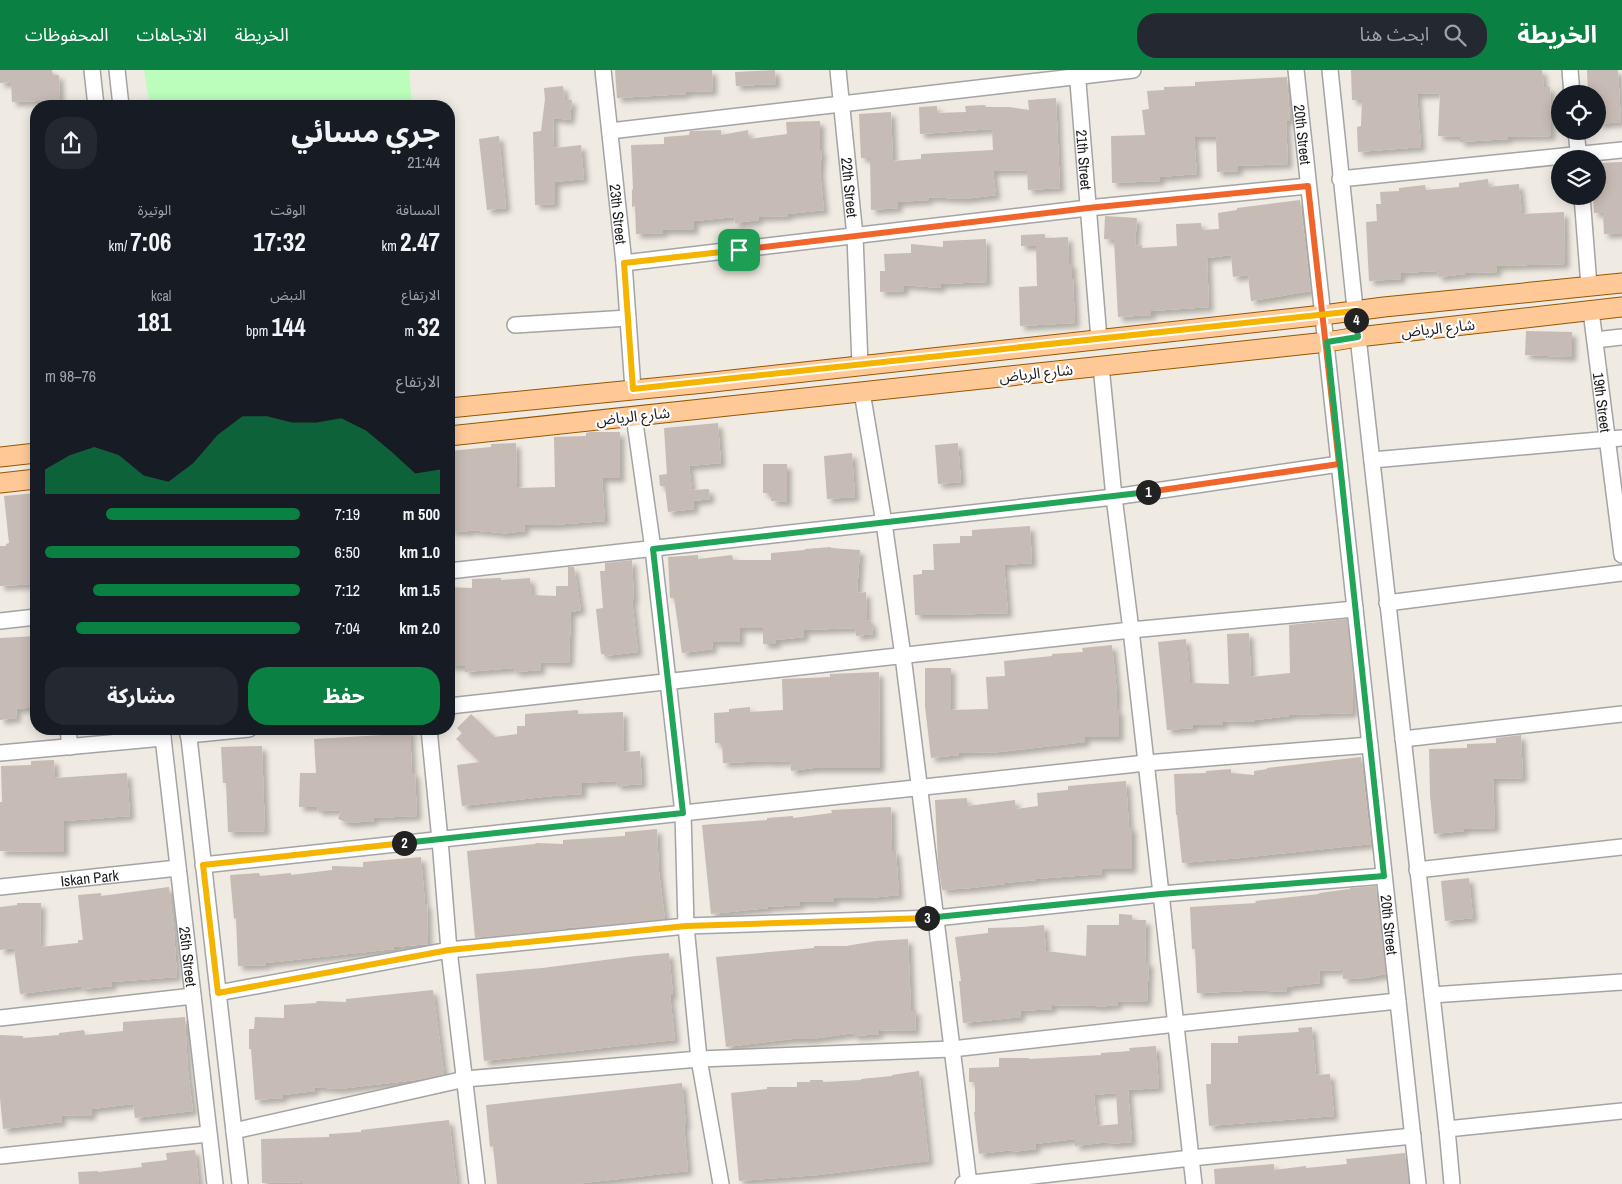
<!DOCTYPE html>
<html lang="ar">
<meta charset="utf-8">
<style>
:root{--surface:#171b24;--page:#242831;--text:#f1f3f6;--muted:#9ea1a6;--accent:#0b8043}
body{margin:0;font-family:"Archivo Narrow","Noto Sans Arabic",sans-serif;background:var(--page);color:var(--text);direction:rtl;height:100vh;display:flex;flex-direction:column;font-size:19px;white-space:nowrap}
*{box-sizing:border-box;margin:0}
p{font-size:16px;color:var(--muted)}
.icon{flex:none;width:28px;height:28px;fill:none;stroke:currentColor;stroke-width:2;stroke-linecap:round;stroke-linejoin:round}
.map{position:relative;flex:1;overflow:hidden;direction:ltr}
.panel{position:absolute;left:30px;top:30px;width:425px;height:635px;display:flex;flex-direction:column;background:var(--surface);border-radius:20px;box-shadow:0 2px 12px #0003;direction:rtl}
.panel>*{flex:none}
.controls{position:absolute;left:1551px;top:15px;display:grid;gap:10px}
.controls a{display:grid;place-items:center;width:55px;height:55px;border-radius:50%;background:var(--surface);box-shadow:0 2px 12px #0003;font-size:25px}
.pin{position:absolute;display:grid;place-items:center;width:42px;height:42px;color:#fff;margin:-21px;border-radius:10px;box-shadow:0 2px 8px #0006}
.km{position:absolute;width:25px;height:25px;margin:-12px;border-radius:50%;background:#222;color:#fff;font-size:14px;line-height:25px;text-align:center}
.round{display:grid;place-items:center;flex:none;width:52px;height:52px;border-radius:20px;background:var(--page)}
.overview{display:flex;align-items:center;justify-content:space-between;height:85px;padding:0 15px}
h1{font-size:28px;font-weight:800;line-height:38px}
.metrics{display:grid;grid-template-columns:repeat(3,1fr);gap:8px;height:85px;padding:5px 15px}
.metrics div{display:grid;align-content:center}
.metrics b{font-size:25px;font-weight:800}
.metrics small{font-size:14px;font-weight:400}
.metrics p{font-size:14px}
.chart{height:140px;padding:10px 15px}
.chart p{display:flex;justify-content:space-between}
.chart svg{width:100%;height:90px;margin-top:5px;fill:var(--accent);opacity:.7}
.primary-button{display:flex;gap:10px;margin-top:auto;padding:10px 15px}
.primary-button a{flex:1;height:58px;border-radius:20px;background:var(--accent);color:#fff;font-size:20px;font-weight:800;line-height:58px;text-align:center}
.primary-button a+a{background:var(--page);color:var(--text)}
ul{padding:0 15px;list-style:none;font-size:16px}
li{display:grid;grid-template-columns:80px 60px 1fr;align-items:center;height:38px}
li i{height:12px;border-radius:6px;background:var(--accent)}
header{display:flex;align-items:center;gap:30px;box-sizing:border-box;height:70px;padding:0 25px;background:var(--accent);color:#fff}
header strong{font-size:24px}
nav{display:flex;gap:28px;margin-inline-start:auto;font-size:18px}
.search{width:350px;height:45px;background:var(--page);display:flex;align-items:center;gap:12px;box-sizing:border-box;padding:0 18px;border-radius:20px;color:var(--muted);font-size:19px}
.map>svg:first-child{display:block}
.park{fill:#bbfdbb}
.building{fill:#c7bbb5;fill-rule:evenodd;filter:url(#shadow)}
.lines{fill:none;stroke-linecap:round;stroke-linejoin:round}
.minor-casing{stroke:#a4a4a4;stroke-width:18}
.major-casing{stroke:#965700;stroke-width:21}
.minor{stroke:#fff;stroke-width:15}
.major{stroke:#ffc997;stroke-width:19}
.split-1-casing{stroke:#fff;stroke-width:10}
.split-2-casing{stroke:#fff;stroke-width:10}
.split-3-casing{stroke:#fff;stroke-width:10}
.split-4-casing{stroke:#fff;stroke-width:10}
.split-5-casing{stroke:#fff;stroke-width:10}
.split-1{stroke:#f0652b;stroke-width:6}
.split-2{stroke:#22a559;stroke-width:6}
.split-3{stroke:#f5b400;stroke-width:6}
.split-4{stroke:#22a559;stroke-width:6}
.split-5{stroke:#f5b400;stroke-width:6}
.labels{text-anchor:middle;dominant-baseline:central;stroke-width:4.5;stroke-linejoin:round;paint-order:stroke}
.street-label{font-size:15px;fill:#1d1d1d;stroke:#fff}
</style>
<header>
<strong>الخريطة</strong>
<div class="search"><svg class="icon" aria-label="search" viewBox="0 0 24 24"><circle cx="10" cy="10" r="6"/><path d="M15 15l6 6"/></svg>ابحث هنا</div>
<nav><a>الخريطة</a><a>الاتجاهات</a><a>المحفوظات</a></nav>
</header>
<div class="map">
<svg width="1622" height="1114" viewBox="0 0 1622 1114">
<defs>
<filter id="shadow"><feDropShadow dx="4.5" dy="4.5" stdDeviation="2.5" flood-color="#0004"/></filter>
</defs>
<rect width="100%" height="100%" fill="#efeae2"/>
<!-- park -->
<polygon class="park" points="144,0 409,0 412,36 150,36"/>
<!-- building -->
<g class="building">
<polygon points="0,0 52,0 53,5 59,5 60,30 12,32 11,12 0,13"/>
<polygon points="615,0 712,0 713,21 685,22 686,24 617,28"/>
<polygon points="775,0 776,14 736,16 735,2"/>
<polygon points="1351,0 1542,0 1544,17 1550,17 1551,66 1508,67 1508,69 1460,72 1460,67 1438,66 1440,23 1417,24 1421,77 1358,82 1357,57 1361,56 1362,30 1352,30"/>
<polygon points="1587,0 1618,0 1621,52 1598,54 1598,24 1588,24"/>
<polygon points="1287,7 1290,51 1286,51 1288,94 1238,96 1238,101 1217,102 1216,67 1194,67 1197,104 1160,107 1160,111 1112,113 1111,66 1145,65 1142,40 1149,39 1147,21 1164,20 1164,17 1195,16 1195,12"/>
<polygon points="563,16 565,30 572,30 570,50 553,48 554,78 581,75 584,109 555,112 555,134 535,135 533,62 541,61 545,29 544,18"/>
<polygon points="1056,28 1060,118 1028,120 1027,100 993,101 996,125 964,129 928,127 929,130 898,132 898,138 871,140 870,88 861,88 859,44 891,42 893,91 921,89 921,84 993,80 992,59 920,64 919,37 937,36 937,43 966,42 965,36 985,35 986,37 1009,37 1029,40 1028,30"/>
<polygon points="820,51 820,80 822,80 820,102 824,140 788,144 788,146 758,147 759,150 735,153 734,147 694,151 694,160 663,160 663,163 636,164 635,136 632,137 632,120 633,119 631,75 664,74 664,67 689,65 690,61 721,60 721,65 748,60 749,69 787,64 786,52"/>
<polygon points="499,66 506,138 487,140 479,69"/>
<polygon points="1622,92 1622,163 1604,164 1603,143 1594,143 1593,126 1598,126 1598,93"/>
<polygon points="1488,109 1489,117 1519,114 1522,144 1564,142 1565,194 1497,196 1497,202 1466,203 1466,204 1438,207 1437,201 1401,203 1401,209 1369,211 1366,152 1377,151 1376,134 1381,134 1380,122 1399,121 1399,118 1425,115 1426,120 1459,117 1459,113"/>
<polygon points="1300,130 1311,221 1251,231 1248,205 1233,207 1231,185 1207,188 1209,237 1151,241 1151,245 1118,247 1114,170 1104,169 1105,146 1137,148 1135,176 1142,175 1142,178 1177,176 1176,154 1201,153 1202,160 1219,159 1218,143 1237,140 1237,138"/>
<polygon points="1045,164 1045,168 1068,167 1069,194 1072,194 1072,209 1073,209 1075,253 1020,256 1019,217 1037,216 1036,176 1021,176 1021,165"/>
<polygon points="986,169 987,212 941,214 940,218 904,215 904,221 880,222 880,201 885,201 884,184 911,183 911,174 943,177 943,171"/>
<polygon points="1526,261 1572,262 1572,287 1525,285"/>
<polygon points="718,353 721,393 689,396 692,420 709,419 710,429 694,431 694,439 668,442 665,416 660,416 659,405 667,404 664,358"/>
<polygon points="590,362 620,362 620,408 602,408 605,451 553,455 524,455 525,461 501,464 501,463 469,460 469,462 450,461 454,418 449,418 449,381 491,377 491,374 516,373 517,418 555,417 554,367 586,366 586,363"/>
<polygon points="958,373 961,412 938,414 935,375"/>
<polygon points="852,383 855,427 827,429 824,386"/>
<polygon points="763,394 787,394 787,432 771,431 771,423 763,423"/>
<polygon points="36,423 36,514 0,516 0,476 6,476 6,474 9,473 4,426"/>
<polygon points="1030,456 1032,493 1004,495 1008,543 944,545 915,545 913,505 922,504 922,500 934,500 933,474 960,473 960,466 972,466 972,460"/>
<polygon points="831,477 831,478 860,480 857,523 866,522 867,551 871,550 873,564 856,566 855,558 804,560 804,567 776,570 776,574 763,574 763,558 740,558 740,572 712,572 713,579 682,583 674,528 670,528 668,487 698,485 698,489 732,485 733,490 771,490 771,483 805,480 805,479"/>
<polygon points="632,490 634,530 632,530 638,582 605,586 604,584 601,584 596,539 603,538 600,501 605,501 605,493"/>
<polygon points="568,497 574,497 581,540 571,542 569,593 540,592 541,600 515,602 514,598 465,602 465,596 449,596 449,517 472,518 472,509 501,508 501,510 530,508 532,525 556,526 556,516 568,516"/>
<polygon points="1347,549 1352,596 1353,643 1289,645 1289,646 1255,650 1255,652 1223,651 1223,655 1193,655 1193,658 1167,660 1158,572 1186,569 1190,613 1229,614 1227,564 1249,563 1251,607 1290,603 1289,555"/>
<polygon points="36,566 36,637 16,639 17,648 0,650 0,568"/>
<polygon points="1112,575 1117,624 1116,640 1119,640 1119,667 1085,667 1085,672 1000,682 958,683 959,685 931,688 925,636 925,598 951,598 951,640 988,639 986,607 1005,606 1004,591 1052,586 1052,584 1083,582 1082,578"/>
<polygon points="879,602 880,698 813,698 791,701 790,691 769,692 769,691 723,693 722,673 715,673 714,643 729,642 729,639 750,637 750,642 783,640 782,609 830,607 830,604"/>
<polygon points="578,640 578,644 623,642 624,682 640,681 642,714 617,716 616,711 582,713 582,724 552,726 462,736 457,695 480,692 456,669 462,663 457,658 471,644 495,667 517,664 517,656 525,656 525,644"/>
<polygon points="382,659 410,659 412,703 415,703 417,746 373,748 374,751 348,753 338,749 341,740 318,741 317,737 299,737 300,703 316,703 314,669 382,665"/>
<polygon points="1521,665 1523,708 1493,709 1495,758 1464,759 1464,761 1434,764 1430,725 1429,679 1467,678 1467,674 1496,673 1496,668"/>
<polygon points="262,676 265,761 228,762 226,713 223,713 221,677"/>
<polygon points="1361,687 1371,774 1240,788 1182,793 1177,745 1176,745 1174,704 1206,703 1206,701 1231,699 1231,703 1254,705 1254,701 1267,699 1267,698"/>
<polygon points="54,690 55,708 127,703 130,746 64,751 64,782 0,781 0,732 2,732 1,696 31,695 31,691"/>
<polygon points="1126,711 1129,757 1132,757 1132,799 1101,799 1102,804 1035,809 1036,810 1005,813 1005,814 971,818 942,820 938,792 935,730 967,728 967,736 1015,730 1016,739 1038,736 1037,723 1068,720 1068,716"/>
<polygon points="891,737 892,781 896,781 899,825 869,828 834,828 834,832 800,832 800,835 768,837 768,838 711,844 702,755 767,750 767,748 793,746 793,748 832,743 831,740"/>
<polygon points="657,759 659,802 665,849 576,858 567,857 567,859 475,868 467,781 535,774 536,773 563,774 563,770 625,766 625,762"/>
<polygon points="421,787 425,834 427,834 428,874 394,877 394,879 266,893 266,895 238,896 236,848 234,849 230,805 259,803 260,806 291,803 291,805 332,800 332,796 363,797 363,792"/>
<polygon points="1469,808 1473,848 1445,851 1441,811"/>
<polygon points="1376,816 1386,904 1365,908 1343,909 1342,900 1319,901 1320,913 1286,917 1287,921 1267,922 1267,920 1197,923 1195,879 1192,879 1190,837 1256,833 1255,831 1319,824 1319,823 1350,819 1350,818"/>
<polygon points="169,817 174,860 177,907 112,912 112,916 83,919 82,916 20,924 14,878 0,880 0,837 17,835 17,833 41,833 40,877 78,873 78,870 83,870 78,825 101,823 101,826"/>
<polygon points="1119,844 1132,845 1132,850 1146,850 1145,892 1149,892 1147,932 1117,931 1118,935 1096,937 1096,936 1052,935 1052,939 1020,941 1021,947 963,953 959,911 961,911 955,867 988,863 988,858 1022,857 1044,855 1046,881 1086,886 1087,855 1119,855"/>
<polygon points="908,869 911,940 916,940 915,961 879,960 879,964 854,966 854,963 811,969 792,969 726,977 716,887 814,878 814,876 846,876 876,871"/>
<polygon points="669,883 673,925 670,925 675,970 484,991 476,904 542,898 636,886"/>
<polygon points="433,920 444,1004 424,1009 339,1019 314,1017 315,1021 283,1025 283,1028 255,1030 251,979 249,979 249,959 254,959 255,947 284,948 284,935 316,933 317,931 346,932 346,929"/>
<polygon points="185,947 188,1001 193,1041 135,1048 133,1034 92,1039 91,1046 61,1045 62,1052 3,1059 0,1028 0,965 23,966 23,968 59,965 59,963 84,960 85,965 123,961 123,952"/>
<polygon points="1312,957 1316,1005 1330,1004 1334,1046 1209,1056 1206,1014 1211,1014 1211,973 1238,973 1238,966 1299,962 1298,958"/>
<path d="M1156,976L1159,1018L1128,1020L1132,1072L1110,1074L1109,1072L1075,1076V1069L1035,1074L1036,1079L1012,1082V1080L979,1084L974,1042H975V1012H969V998L999,997V988H1029V989L1101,985V983L1130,981L1129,978ZM1116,1023L1118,1054L1097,1056L1094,1025Z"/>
<polygon points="919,1001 929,1091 818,1105 739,1111 731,1023 767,1019 767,1017 797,1017 797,1012 810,1012 810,1010 823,1010 823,1012 861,1010 861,1009 892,1006 892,1005"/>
<polygon points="682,1013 686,1055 684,1055 688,1101 575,1114 497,1114 493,1076 490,1077 486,1035"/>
<polygon points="449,1050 457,1114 304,1114 303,1112 262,1113 261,1069 329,1067 329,1064 361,1062 361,1060"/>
<polygon points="195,1080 199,1114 79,1114 78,1102 98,1101 98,1102 142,1097 141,1093 167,1090 166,1083"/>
<polygon points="1405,1083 1409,1114 1215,1114 1214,1099 1274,1094 1274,1100 1306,1096 1306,1098 1347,1094 1346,1089"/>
</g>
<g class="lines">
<!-- minor casing -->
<g class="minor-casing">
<g id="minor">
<polyline points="92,0 96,36"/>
<polyline points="117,0 121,36"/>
<path id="s1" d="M603,0L624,193L633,319"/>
<path id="s2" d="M838,0L855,166L860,295"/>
<path id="s3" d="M1077,0L1099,269"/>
<path id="s4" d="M1296,0L1418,1114"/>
<polyline points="1330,0 1358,267 1447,1059 1452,1114"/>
<polyline points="1570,0 1572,24"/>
<polyline points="610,61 1133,0"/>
<polyline points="1576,61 1579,89"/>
<polyline points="1340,109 1622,80"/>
<polyline points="1582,126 1589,216"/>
<polyline points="624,193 1088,138 1308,116"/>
<path id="s5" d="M1591,241L1622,485"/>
<polyline points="515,255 628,248"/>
<polyline points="1595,270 1622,267"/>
<polyline points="1101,296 1114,427 1131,560 1194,1114"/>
<polyline points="862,322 884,453 903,586 969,1114"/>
<polyline points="634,346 653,479 683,743 686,856 699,989 721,1114"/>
<polyline points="1372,390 1622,368"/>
<polyline points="449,501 1114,427 1339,394"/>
<polyline points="1387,533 1622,503"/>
<polyline points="0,551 36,547"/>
<polyline points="449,636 1131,560 1355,539"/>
<polyline points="68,659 70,677"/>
<path id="s6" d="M162,659L215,1114"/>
<polyline points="188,659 240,1114"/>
<polyline points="429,659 440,770 449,880 477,1114"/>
<polyline points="188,665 249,659"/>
<polyline points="1403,669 1622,644"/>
<polyline points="0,683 163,668"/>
<polyline points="203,795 1146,693 1370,675"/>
<polyline points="1417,800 1622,777"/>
<path id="s7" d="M0,817L178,798"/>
<polyline points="218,923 449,880 686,856 936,848 1161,824 1384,806"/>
<polyline points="1432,925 1622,912"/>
<polyline points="0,948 193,926"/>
<polyline points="1447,1059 1622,1041"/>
<polyline points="234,1061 465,1009 699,989 952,979 1176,954 1398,931"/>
<polyline points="0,1086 208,1064"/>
<polyline points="963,1114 1191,1088 1413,1066"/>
</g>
</g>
<!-- major casing -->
<g class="major-casing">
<g id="major">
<polyline points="449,338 704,313 1323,245 1384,237 1622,213"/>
<polyline points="449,366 1327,272 1358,267 1622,237"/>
<polyline points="0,387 36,383"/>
<polyline points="0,413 36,409"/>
</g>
</g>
<!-- minor -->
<use href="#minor" class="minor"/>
<!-- major -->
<use href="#major" class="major"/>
</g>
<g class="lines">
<!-- split-1 casing -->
<g class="split-1-casing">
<polyline id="split-1" points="739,180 1088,138 1308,116 1339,394 1148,422"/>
</g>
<!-- split-2 casing -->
<g class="split-2-casing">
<polyline id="split-2" points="404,773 683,743 653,479 1148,422"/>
</g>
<!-- split-3 casing -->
<g class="split-3-casing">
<polyline id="split-3" points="404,773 203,795 218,923 449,880 686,856 927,848"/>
</g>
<!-- split-4 casing -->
<g class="split-4-casing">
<polyline id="split-4" points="927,848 1161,824 1384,806 1327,272 1358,267 1356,250"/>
</g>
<!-- split-5 casing -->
<g class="split-5-casing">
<polyline id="split-5" points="739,180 624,193 633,319 1355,241 1356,250"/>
</g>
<!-- split-1 -->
<use href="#split-1" class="split-1"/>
<!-- split-2 -->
<use href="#split-2" class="split-2"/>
<!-- split-3 -->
<use href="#split-3" class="split-3"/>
<!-- split-4 -->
<use href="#split-4" class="split-4"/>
<!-- split-5 -->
<use href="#split-5" class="split-5"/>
</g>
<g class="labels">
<!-- street labels -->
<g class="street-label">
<text stroke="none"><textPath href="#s4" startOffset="65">20th Street</textPath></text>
<text stroke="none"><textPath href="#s3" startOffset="90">21th Street</textPath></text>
<text stroke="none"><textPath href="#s2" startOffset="118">22th Street</textPath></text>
<text stroke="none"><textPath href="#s1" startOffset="145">23th Street</textPath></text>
<text transform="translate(1438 258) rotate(-6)">شارع الرياض</text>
<text transform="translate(1036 303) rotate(-6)">شارع الرياض</text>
<text stroke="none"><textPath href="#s5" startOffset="92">19th Street</textPath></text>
<text transform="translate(633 346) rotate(-6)">شارع الرياض</text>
<text stroke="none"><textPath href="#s7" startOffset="90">Iskan Park</textPath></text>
<text stroke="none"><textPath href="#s4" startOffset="860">20th Street</textPath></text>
<text stroke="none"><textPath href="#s6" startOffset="229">25th Street</textPath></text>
</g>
</g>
</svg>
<div class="controls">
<a><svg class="icon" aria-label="locate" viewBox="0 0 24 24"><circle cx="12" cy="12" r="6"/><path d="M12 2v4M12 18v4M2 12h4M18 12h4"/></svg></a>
<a><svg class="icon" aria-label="layers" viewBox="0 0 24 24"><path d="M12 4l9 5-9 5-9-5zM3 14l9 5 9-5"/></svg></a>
</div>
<div class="pin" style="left:739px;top:180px;background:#1e9e55"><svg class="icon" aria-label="arrive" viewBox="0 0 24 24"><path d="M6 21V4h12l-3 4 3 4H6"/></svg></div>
<b class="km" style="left:1148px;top:422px">1</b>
<b class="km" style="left:404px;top:773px">2</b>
<b class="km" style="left:927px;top:848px">3</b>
<b class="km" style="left:1356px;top:250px">4</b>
<section class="panel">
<div class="overview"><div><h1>جري مسائي</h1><p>21:44</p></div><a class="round"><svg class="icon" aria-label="share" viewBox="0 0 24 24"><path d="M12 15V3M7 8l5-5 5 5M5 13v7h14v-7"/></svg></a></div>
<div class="metrics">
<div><p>المسافة</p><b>2.47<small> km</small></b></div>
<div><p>الوقت</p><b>17:32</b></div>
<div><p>الوتيرة</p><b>7:06<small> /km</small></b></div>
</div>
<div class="metrics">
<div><p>الارتفاع</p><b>32<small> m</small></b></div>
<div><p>النبض</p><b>144<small> bpm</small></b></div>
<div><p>kcal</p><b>181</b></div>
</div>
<div class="chart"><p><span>الارتفاع</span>76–98 m</p>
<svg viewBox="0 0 160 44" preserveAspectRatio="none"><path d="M0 44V32L10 25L20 21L30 25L40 35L50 38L60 29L70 15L80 6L90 6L100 9L110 9L120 7L130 13L140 23L150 34L160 32V44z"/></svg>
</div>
<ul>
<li><b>500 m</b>7:19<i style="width:76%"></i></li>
<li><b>1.0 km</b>6:50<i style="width:100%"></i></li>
<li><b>1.5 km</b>7:12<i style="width:81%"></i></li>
<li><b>2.0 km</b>7:04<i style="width:88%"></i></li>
</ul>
<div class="primary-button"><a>حفظ</a><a>مشاركة</a></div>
</section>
</div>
